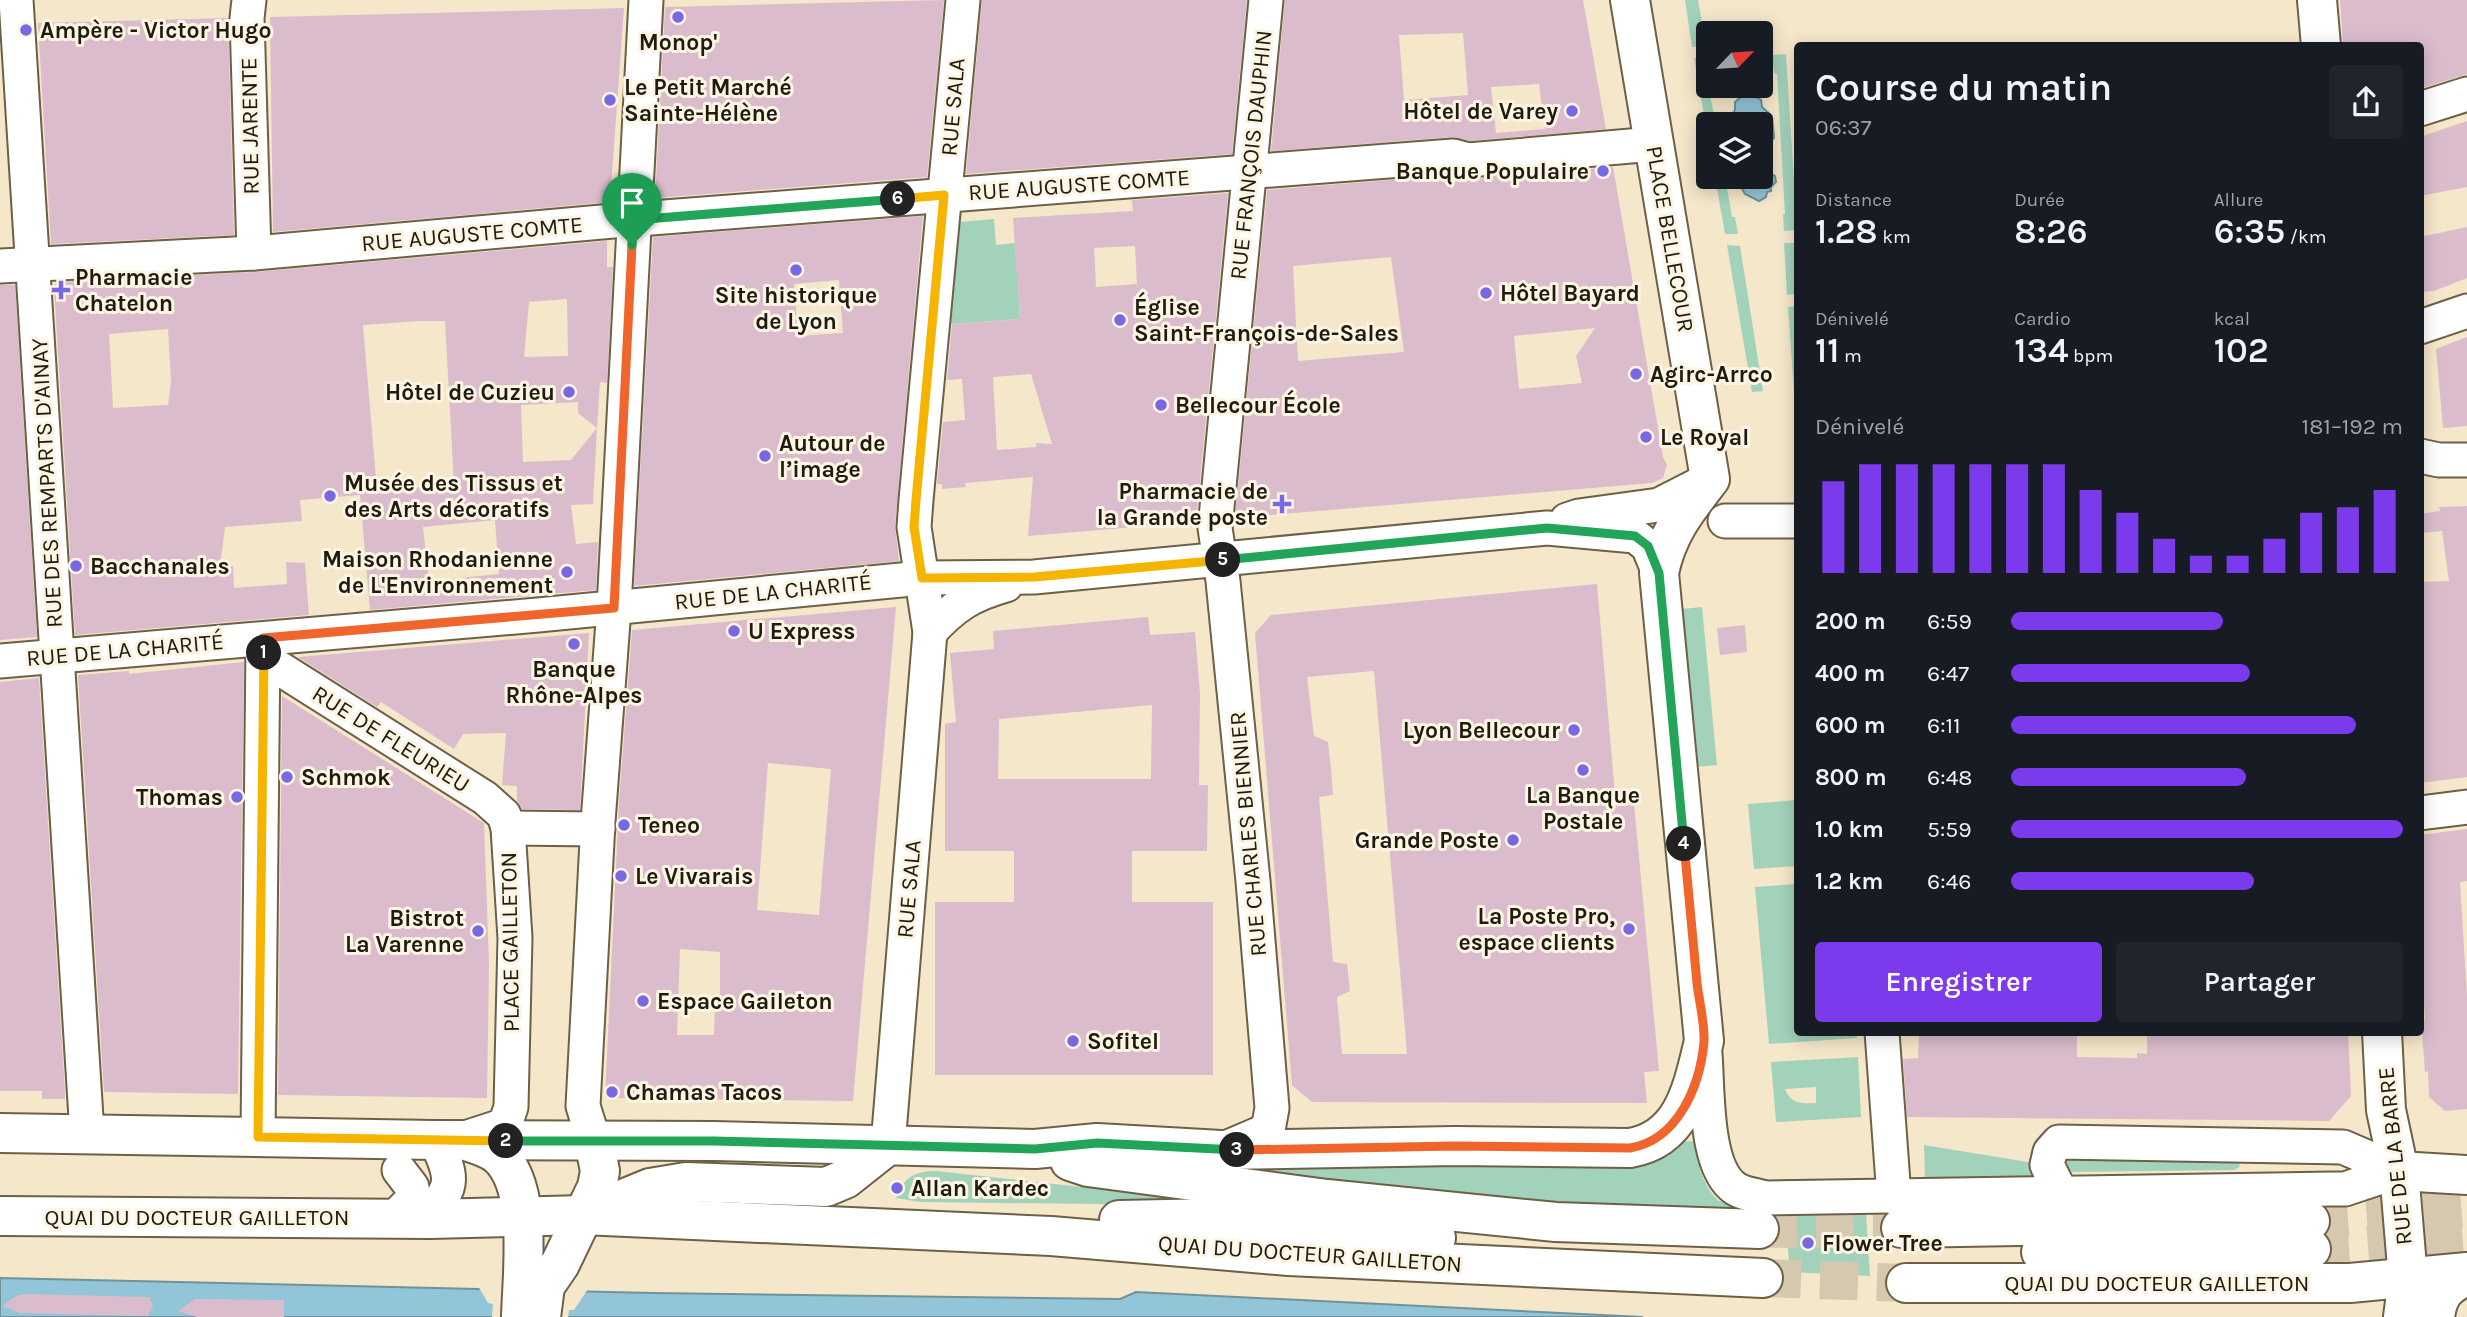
<!DOCTYPE html>
<html lang="fr">
<meta charset="utf-8">
<style>
:root{--surface:#171b24;--page:#20242c;--text:#f1f3f6;--muted:#9ea1a6;--accent:#7c3aed}
body{margin:0;font-family:Karla,sans-serif;background:var(--page);color:var(--text);height:100vh;display:flex;flex-direction:column;font-size:26px;white-space:nowrap}
*{box-sizing:border-box;margin:0}
p{font-size:23px;color:var(--muted)}
.icon{flex:none;width:38px;height:38px;fill:none;stroke:currentColor;stroke-width:2;stroke-linecap:round;stroke-linejoin:round}
.map{position:relative;flex:1;overflow:hidden}
.side{position:absolute;left:1794px;top:42px;width:630px;height:994px;display:flex;flex-direction:column;background:var(--surface);border-radius:7px;box-shadow:0 4px 18px #0003}
.side>*{flex:none}
.needle{width:46px;rotate:65deg}
.controls{position:absolute;left:1696px;top:21px;display:grid;gap:14px}
.controls a{display:grid;place-items:center;width:77px;height:77px;border-radius:7px;background:var(--surface);box-shadow:0 4px 18px #0003;font-size:35px}
.pin{position:absolute;display:grid;place-items:center;width:60px;height:60px;color:#fff;margin:-72px -30px;border-radius:50% 50% 50% 0;rotate:-45deg;box-shadow:0 0 7px #0007}
.pin .icon{rotate:45deg}
.km{position:absolute;width:35px;height:35px;margin:-18px;border-radius:50%;background:#222;color:#fff;font-size:19px;line-height:35px;text-align:center}
.round{display:grid;place-items:center;flex:none;width:74px;height:74px;border-radius:7px;background:var(--page)}
.summary{display:flex;align-items:center;justify-content:space-between;height:119px;padding:0 21px}
h1{font-size:38px;font-weight:600;line-height:52px}
.figures{display:grid;grid-template-columns:repeat(3,1fr);gap:10px;height:119px;padding:7px 21px}
.figures div{display:grid;align-content:center}
.figures b{font-size:35px;font-weight:600}
.figures small{font-size:19px;font-weight:400}
.figures p{font-size:19px}
.chart{height:196px;padding:14px 21px}
.chart p{display:flex;justify-content:space-between}
.chart svg{width:100%;height:126px;margin-top:7px;stroke:var(--accent);stroke-width:6}
.cta{display:flex;gap:14px;margin-top:auto;padding:14px 21px}
.cta a{flex:1;height:80px;border-radius:7px;background:var(--accent);color:#fff;font-size:28px;font-weight:600;line-height:80px;text-align:center}
.cta a+a{background:var(--page);color:var(--text)}
ul{padding:0 21px;list-style:none;font-size:23px}
li{display:grid;grid-template-columns:112px 84px 1fr;align-items:center;height:52px}
li i{height:18px;border-radius:9px;background:var(--accent)}
.map>svg:first-child{display:block}
.green{fill:#a3d2bb;fill-rule:evenodd}
.water{fill:#91c5d7;stroke:#6f929b;stroke-width:2}
.pier{fill:#f5e7ca}
.building{fill:#dbbccd;fill-rule:evenodd}
.lines{fill:none;stroke-linecap:round;stroke-linejoin:round}
.major-tunnel{stroke:#d5c8ae;stroke-width:38;stroke-dasharray:38 19;stroke-linecap:butt}
.minor-casing{stroke:#6c6046;stroke-width:37}
.major-casing{stroke:#6c6046;stroke-width:42}
.minor{stroke:#fff;stroke-width:33}
.major{stroke:#fff;stroke-width:38}
.split-1-casing{stroke:#fff;stroke-width:14}
.split-2-casing{stroke:#fff;stroke-width:14}
.split-3-casing{stroke:#fff;stroke-width:14}
.split-4-casing{stroke:#fff;stroke-width:14}
.split-5-casing{stroke:#fff;stroke-width:14}
.split-6-casing{stroke:#fff;stroke-width:14}
.split-7-casing{stroke:#fff;stroke-width:14}
.split-1{stroke:#f0652b;stroke-width:9}
.split-2{stroke:#f5b400;stroke-width:9}
.split-3{stroke:#22a559;stroke-width:9}
.split-4{stroke:#f0652b;stroke-width:9}
.split-5{stroke:#22a559;stroke-width:9}
.split-6{stroke:#f5b400;stroke-width:9}
.split-7{stroke:#22a559;stroke-width:9}
.poi-dot{fill:#7968e4;stroke:#fdf5e3;stroke-width:2.5}
.labels{text-anchor:middle;dominant-baseline:central;stroke-width:6;stroke-linejoin:round;paint-order:stroke}
.poi-label{font-size:23px;font-weight:bold;fill:#1f1b10;stroke:#fdf5e3;text-anchor:start}
.street-label{font-size:23px;fill:#1f1b10;stroke:#fdf5e3}
</style>
<div class="map">
<svg width="2467" height="1317" viewBox="0 0 2467 1317">
<rect width="100%" height="100%" fill="#f5e7ca"/>
<!-- green -->
<g class="green">
<polygon points="1685,0 1698,0 1706,46 1692,47"/>
<polygon points="1786,54 1797,230 1784,231 1783,214 1785,214 1777,74 1774,73 1772,55"/>
<polygon points="1694,58 1708,58 1708,86 1716,124 1708,124 1708,137"/>
<polygon points="1715,177 1725,177 1732,217 1735,217 1738,234 1725,234"/>
<polygon points="994,219 996,245 1015,243 1020,319 950,324 959,222"/>
<polygon points="1784,243 1797,243 1797,294 1787,295"/>
<polygon points="1727,245 1740,246 1763,391 1752,392"/>
<polygon points="1797,306 1797,391 1794,392 1788,307"/>
<polygon points="1702,607 1717,765 1695,767 1682,609"/>
<polygon points="1797,800 1797,866 1754,869 1748,804"/>
<polygon points="1797,884 1797,1032 1857,1033 1857,1038 1769,1044 1755,887"/>
<path d="M1858,1057L1861,1117L1776,1122L1771,1062ZM1816,1087V1103C1803,1104 1790,1104 1785,1089Z"/>
<path d="M1695,1141C1698,1163 1702,1186 1719,1201L1736,1204V1211L1514,1205L1182,1163Z"/>
<polygon points="1924,1145 2034,1163 2042,1180 1925,1182"/>
<polygon points="2057,1154 2241,1160 2239,1167 2235,1170 2065,1172"/>
<path d="M936,1171L1181,1198L1180,1205L920,1202L896,1198C902,1178 915,1171 936,1171Z"/>
<polygon points="1866,1213 1870,1276 1790,1272 1785,1215"/>
</g>
<!-- water -->
<g class="water">
<polygon points="1733,86 1759,86 1760,90 1755,92 1754,96 1761,100 1762,107 1772,116 1774,138 1766,147 1767,155 1762,160 1764,164 1768,165 1769,173 1775,176 1776,182 1771,187 1771,191 1767,192 1766,197 1759,201 1745,194 1738,182 1742,177 1760,177 1760,124 1728,124 1728,120 1735,110 1735,102 1741,97 1733,93"/>
<polygon points="0,1278 654,1293 1120,1299 1136,1292 1643,1317 0,1317"/>
</g>
<!-- pier -->
<polygon class="pier" points="478,1286 577,1288 588,1289 574,1310 569,1310 568,1317 492,1317 493,1304 488,1303"/>
<!-- building -->
<g class="building">
<polygon points="941,0 944,0 927,177 655,198 665,7"/>
<polygon points="982,0 1247,0 1232,154 966,174"/>
<path d="M1285,0H1583L1606,129L1470,141L1452,137L1271,151ZM1463,33L1468,95L1404,100L1399,35ZM1539,84L1545,129L1496,133L1491,87Z"/>
<polygon points="2340,0 2467,0 2467,74 2420,89 2420,46 2343,46"/>
<polygon points="624,8 610,202 273,232 270,17"/>
<polygon points="228,18 234,235 51,244 38,23"/>
<polygon points="2467,121 2467,187 2420,196 2420,137"/>
<path d="M1613,167L1663,457L1667,465L1663,478L1652,483L1235,518L1267,190L1451,175L1470,179ZM1391,257L1404,352L1298,361L1293,266ZM1595,328L1576,356L1582,383L1519,389L1514,336Z"/>
<path d="M1228,193L1196,522L1028,536L1033,477L965,483L966,487L942,489V484H937L943,422L965,420L962,379L947,380L952,324L1020,319L1013,218L1133,211L1132,200ZM1135,246L1137,284L1096,287L1094,248ZM1031,374L1052,444L1036,443V447L997,450L993,377Z"/>
<path d="M923,216L895,526L899,561L634,586L653,237ZM839,280L843,333L798,336L794,284Z"/>
<polygon points="2467,227 2467,278 2434,291 2420,292 2420,237"/>
<path d="M607,241V267H613L607,383L600,382L597,428L578,413V402L521,405L523,462L571,460L597,428L593,504L571,505L576,544L598,542L596,590L370,610L360,495L300,500L302,521L225,527L220,567L233,566L234,588L287,584L286,562L305,563L309,615L75,635L54,286L57,282L255,272ZM567,299L568,356L524,357L529,302ZM420,321H445L454,484L377,491L363,325ZM168,329L171,381L168,405L113,408L109,334ZM495,520L499,574L429,581L423,527Z"/>
<polygon points="0,285 15,285 37,637 0,640"/>
<polygon points="2467,337 2467,426 2443,428 2436,349"/>
<polygon points="2467,506 2467,777 2420,783 2420,582 2449,581 2442,531 2420,533 2420,514 2440,511 2439,507"/>
<path d="M1597,584L1615,795L1633,793L1659,1071L1644,1072L1647,1103L1312,1102L1292,1085L1255,633L1271,615ZM1374,671L1405,1029L1407,1054H1342L1337,997L1350,991L1347,964L1333,962L1319,797L1333,795L1331,769L1328,742L1314,736L1307,677Z"/>
<path d="M896,607L853,1101L605,1098L619,802L632,630ZM768,763L831,769L819,915L757,910ZM680,949L720,952V997H716L715,1002L714,1035H677Z"/>
<path d="M1148,617L1150,635L1195,632L1200,694L1199,785H1208L1207,851H1132V902H1213V1075H935V902H1014V851H945V724L956,722L950,653L994,649L993,631ZM1152,705L1151,779H998L999,719Z"/>
<polygon points="1745,625 1747,652 1720,655 1717,628"/>
<polygon points="589,633 580,810 522,809 517,801 517,786 502,785 506,733 463,734 454,749 381,702 377,707 298,657"/>
<polygon points="244,662 238,1094 104,1092 78,675 129,671 129,674"/>
<polygon points="39,678 65,1092 65,1099 42,1099 42,1091 0,1091 0,682"/>
<polygon points="282,696 484,823 489,963 487,1098 278,1095"/>
<polygon points="2467,829 2467,881 2460,882 2467,996 2467,1109 2445,1111 2429,1097 2428,1071 2425,1072 2421,1020 2425,1020 2420,940 2420,835"/>
<polygon points="1919,1032 2077,1032 2077,1057 2137,1058 2137,1053 2147,1054 2147,1032 2348,1032 2351,1096 2329,1121 1907,1117 1903,1059 1918,1058"/>
<polygon points="25,1294 149,1297 153,1306 148,1316 143,1316 20,1313 2,1306 18,1295"/>
<polygon points="195,1299 284,1300 284,1317 197,1317 178,1311"/>
</g>
<g class="lines">
<!-- major-tunnel -->
<g class="major-tunnel">
<polyline points="2310,1221 2467,1208"/>
<polyline points="1759,1229 1901,1228"/>
<polyline points="2311,1249 2467,1237"/>
<polyline points="1763,1278 1906,1283"/>
</g>
<!-- minor casing -->
<g class="minor-casing">
<g id="minor">
<polyline points="16,0 87,1134"/>
<polyline points="249,0 247,18 254,253"/>
<polyline points="2420,109 2467,94"/>
<polyline points="0,266 254,253 613,221 1453,156 1468,160 1654,144"/>
<polyline points="2420,327 2467,311"/>
<polyline points="2420,456 2439,460 2467,460"/>
<polyline points="1567,520 1579,516 1659,505 1708,480"/>
<polyline points="1725,521 1797,521"/>
<path d="M930,632C955,605 971,595 1006,585"/>
<polyline points="263,658 485,798 504,815 508,828 515,938 511,1107 505,1125 465,1138"/>
<polyline points="0,661 538,615 922,578 1034,577 1547,528 1635,536 1648,546 1659,573"/>
<polyline points="2420,813 2467,807"/>
<polyline points="508,828 598,829"/>
<polyline points="1882,1032 1894,1197"/>
<path d="M1705,1054C1708,1088 1704,1169 1736,1189C1744,1194 1758,1196 1767,1198L2333,1189H2345L2399,1171"/>
<polyline points="258,1137 263,643"/>
<polyline points="594,1141 583,1106 598,822 614,608 646,0"/>
<polyline points="888,1145 930,632 914,527 916,500 963,0"/>
<polyline points="1226,1148 1268,1130 1272,1108 1253,881 1223,581 1215,528 1266,0"/>
<polyline points="2061,1193 2047,1165 2050,1152 2059,1142 2343,1147 2399,1171"/>
<polyline points="394,1218 413,1199 412,1187 399,1170"/>
<path d="M420,1219C455,1191 455,1179 435,1140"/>
</g>
</g>
<!-- major casing -->
<g class="major-casing">
<g id="major">
<polyline points="2317,0 2321,46"/>
<polyline points="2382,1032 2386,1110 2399,1171 2408,1279 2403,1317"/>
<path d="M0,1133L435,1140L714,1141L1035,1149L1097,1143L1221,1150L1454,1146L1630,1148C1684,1139 1693,1086 1704,1041L1659,573C1667,533 1686,510 1710,479L1630,0"/>
<path d="M463,1140C475,1144 488,1147 498,1155C534,1186 522,1274 521,1317"/>
<polyline points="1070,1161 1088,1167 1327,1199 1556,1222 1759,1229"/>
<polyline points="2399,1171 2467,1175"/>
<polyline points="594,1211 650,1188 686,1182 826,1187 845,1179 888,1145"/>
<polyline points="0,1216 430,1219 583,1215 1051,1236 1289,1256 1763,1278"/>
<polyline points="1119,1220 1216,1218 1436,1238"/>
<polyline points="1901,1228 2310,1221"/>
<polyline points="2041,1252 2311,1249"/>
<polyline points="1906,1283 2350,1283 2467,1272"/>
<polyline points="541,1317 545,1286 560,1264 597,1187 600,1171 594,1141"/>
<path d="M2435,1317C2438,1294 2446,1285 2467,1276"/>
</g>
</g>
<!-- minor -->
<use href="#minor" class="minor"/>
<!-- major -->
<use href="#major" class="major"/>
</g>
<g class="lines">
<!-- split-1 casing -->
<g class="split-1-casing">
<polyline id="split-1" points="264,653 263,638 614,608 632,245"/>
</g>
<!-- split-2 casing -->
<g class="split-2-casing">
<polyline id="split-2" points="264,653 258,1137 506,1141"/>
</g>
<!-- split-3 casing -->
<g class="split-3-casing">
<polyline id="split-3" points="506,1141 714,1141 1035,1149 1097,1143 1237,1150"/>
</g>
<!-- split-4 casing -->
<g class="split-4-casing">
<path id="split-4" d="M1237,1150L1454,1146L1630,1148C1678,1140 1700,1086 1704,1042C1705,1024 1699,1001 1697,983C1693,937 1688,890 1684,844"/>
</g>
<!-- split-5 casing -->
<g class="split-5-casing">
<polyline id="split-5" points="1223,560 1547,528 1635,536 1648,546 1659,573 1684,844"/>
</g>
<!-- split-6 casing -->
<g class="split-6-casing">
<polyline id="split-6" points="898,199 944,195 916,500 914,527 922,578 1034,577 1223,560"/>
</g>
<!-- split-7 casing -->
<g class="split-7-casing">
<polyline id="split-7" points="632,245 633,220 898,199"/>
</g>
<!-- split-1 -->
<use href="#split-1" class="split-1"/>
<!-- split-2 -->
<use href="#split-2" class="split-2"/>
<!-- split-3 -->
<use href="#split-3" class="split-3"/>
<!-- split-4 -->
<use href="#split-4" class="split-4"/>
<!-- split-5 -->
<use href="#split-5" class="split-5"/>
<!-- split-6 -->
<use href="#split-6" class="split-6"/>
<!-- split-7 -->
<use href="#split-7" class="split-7"/>
</g>
<!-- markers -->
<g class="poi-dot">
<circle cx="678" cy="17" r="7"/>
<circle cx="26" cy="30" r="7"/>
<circle cx="610" cy="100" r="7"/>
<circle cx="1572" cy="111" r="7"/>
<circle cx="1603" cy="171" r="7"/>
<circle cx="796" cy="270" r="7"/>
<path d="M57.5 279.5h7v7h7v7h-7v7h-7v-7h-7v-7h7z"/>
<circle cx="1486" cy="293" r="7"/>
<circle cx="1120" cy="320" r="7"/>
<circle cx="1636" cy="374" r="7"/>
<circle cx="569" cy="392" r="7"/>
<circle cx="1161" cy="405" r="7"/>
<circle cx="1646" cy="437" r="7"/>
<circle cx="765" cy="456" r="7"/>
<circle cx="330" cy="496" r="7"/>
<path d="M1278.5 493.5h7v7h7v7h-7v7h-7v-7h-7v-7h7z"/>
<circle cx="76" cy="566" r="7"/>
<circle cx="567" cy="572" r="7"/>
<circle cx="734" cy="631" r="7"/>
<circle cx="574" cy="644" r="7"/>
<circle cx="1574" cy="730" r="7"/>
<circle cx="1583" cy="770" r="7"/>
<circle cx="287" cy="777" r="7"/>
<circle cx="237" cy="797" r="7"/>
<circle cx="624" cy="825" r="7"/>
<circle cx="1513" cy="840" r="7"/>
<circle cx="621" cy="876" r="7"/>
<circle cx="1629" cy="929" r="7"/>
<circle cx="478" cy="931" r="7"/>
<circle cx="643" cy="1001" r="7"/>
<circle cx="1073" cy="1041" r="7"/>
<circle cx="612" cy="1092" r="7"/>
<circle cx="897" cy="1188" r="7"/>
<circle cx="1808" cy="1243" r="7"/>
</g>
<g class="labels">
<!-- poi labels -->
<g class="poi-label">
<text x="40" y="30">Ampère - Victor Hugo</text>
<text x="678" y="42" text-anchor="middle">Monop'</text>
<text x="624" y="87">Le Petit Marché<tspan x="624" dy="26">Sainte-Hélène</tspan></text>
<text x="1558" y="111" text-anchor="end">Hôtel de Varey</text>
<text x="1589" y="171" text-anchor="end">Banque Populaire</text>
<text x="75" y="277">Pharmacie<tspan x="75" dy="26">Chatelon</tspan></text>
<text x="1500" y="293">Hôtel Bayard</text>
<text x="796" y="295" text-anchor="middle">Site historique<tspan x="796" dy="26">de Lyon</tspan></text>
<text x="1134" y="307">Église<tspan x="1134" dy="26">Saint-François-de-Sales</tspan></text>
<text x="1650" y="374">Agirc-Arrco</text>
<text x="555" y="392" text-anchor="end">Hôtel de Cuzieu</text>
<text x="1175" y="405">Bellecour École</text>
<text x="1660" y="437">Le Royal</text>
<text x="779" y="443">Autour de<tspan x="779" dy="26">l’image</tspan></text>
<text x="344" y="483">Musée des Tissus et<tspan x="344" dy="26">des Arts décoratifs</tspan></text>
<text x="1268" y="491" text-anchor="end">Pharmacie de<tspan x="1268" dy="26">la Grande poste</tspan></text>
<text x="553" y="559" text-anchor="end">Maison Rhodanienne<tspan x="553" dy="26">de L'Environnement</tspan></text>
<text x="90" y="566">Bacchanales</text>
<text x="748" y="631">U Express</text>
<text x="574" y="669" text-anchor="middle">Banque<tspan x="574" dy="26">Rhône-Alpes</tspan></text>
<text x="1560" y="730" text-anchor="end">Lyon Bellecour</text>
<text x="301" y="777">Schmok</text>
<text x="1583" y="795" text-anchor="middle">La Banque<tspan x="1583" dy="26">Postale</tspan></text>
<text x="223" y="797" text-anchor="end">Thomas</text>
<text x="638" y="825">Teneo</text>
<text x="1499" y="840" text-anchor="end">Grande Poste</text>
<text x="635" y="876">Le Vivarais</text>
<text x="1615" y="916" text-anchor="end">La Poste Pro,<tspan x="1615" dy="26">espace clients</tspan></text>
<text x="464" y="918" text-anchor="end">Bistrot<tspan x="464" dy="26">La Varenne</tspan></text>
<text x="657" y="1001">Espace Gaileton</text>
<text x="1087" y="1041">Sofitel</text>
<text x="626" y="1092">Chamas Tacos</text>
<text x="911" y="1188">Allan Kardec</text>
<text x="1822" y="1243">Flower Tree</text>
</g>
<!-- street labels -->
<g class="street-label">
<text transform="translate(953 107) rotate(-85)">RUE SALA</text>
<text transform="translate(250 126) rotate(-91)">RUE JARENTE</text>
<text transform="translate(1251 155) rotate(-84)">RUE FRANÇOIS DAUPHIN</text>
<text transform="translate(1079 185) rotate(-4)">RUE AUGUSTE COMTE</text>
<text transform="translate(472 234) rotate(-5)">RUE AUGUSTE COMTE</text>
<text transform="translate(1670 239) rotate(80)">PLACE BELLECOUR</text>
<text transform="translate(47 483) rotate(-93)">RUE DES REMPARTS D'AINAY</text>
<text transform="translate(773 592) rotate(-6)">RUE DE LA CHARITÉ</text>
<text transform="translate(125 650) rotate(-5)">RUE DE LA CHARITÉ</text>
<text transform="translate(391 739) rotate(32)">RUE DE FLEURIEU</text>
<text transform="translate(1248 834) rotate(-95)">RUE CHARLES BIENNIER</text>
<text transform="translate(909 889) rotate(-85)">RUE SALA</text>
<text transform="translate(510 942) rotate(-91)">PLACE GAILLETON</text>
<text transform="translate(2395 1156) rotate(-96)">RUE DE LA BARRE</text>
<text x="197" y="1217">QUAI DU DOCTEUR GAILLETON</text>
<text transform="translate(1310 1254) rotate(4)">QUAI DU DOCTEUR GAILLETON</text>
<text x="2157" y="1283">QUAI DU DOCTEUR GAILLETON</text>
</g>
</g>
</svg>
<div class="controls">
<a><svg class="needle" viewBox="-14 -14 28 28"><path d="M0-13l5 13h-10z" fill="#e53935"/><path d="M0 13l5-13h-10z" fill="#9ea1a6"/></svg></a>
<a><svg class="icon" aria-label="layers" viewBox="0 0 24 24"><path d="M12 4l9 5-9 5-9-5zM3 14l9 5 9-5"/></svg></a>
</div>
<div class="pin" style="left:632px;top:245px;background:#1e9e55"><svg class="icon" aria-label="arrive" viewBox="0 0 24 24"><path d="M6 21V4h12l-3 4 3 4H6"/></svg></div>
<b class="km" style="left:264px;top:653px">1</b>
<b class="km" style="left:506px;top:1141px">2</b>
<b class="km" style="left:1237px;top:1150px">3</b>
<b class="km" style="left:1684px;top:844px">4</b>
<b class="km" style="left:1223px;top:560px">5</b>
<b class="km" style="left:898px;top:199px">6</b>
<section class="side">
<div class="summary"><div><h1>Course du matin</h1><p>06:37</p></div><a class="round"><svg class="icon" aria-label="share" viewBox="0 0 24 24"><path d="M12 15V3M7 8l5-5 5 5M5 13v7h14v-7"/></svg></a></div>
<div class="figures">
<div><p>Distance</p><b>1.28<small> km</small></b></div>
<div><p>Durée</p><b>8:26</b></div>
<div><p>Allure</p><b>6:35<small> /km</small></b></div>
</div>
<div class="figures">
<div><p>Dénivelé</p><b>11<small> m</small></b></div>
<div><p>Cardio</p><b>134<small> bpm</small></b></div>
<div><p>kcal</p><b>102</b></div>
</div>
<div class="chart"><p><span>Dénivelé</span>181–192 m</p>
<svg viewBox="0 0 160 44" preserveAspectRatio="none"><path d="M5 44V12M15 44V6M25 44V6M35 44V6M45 44V6M55 44V6M65 44V6M75 44V15M85 44V23M95 44V32M105 44V38M115 44V38M125 44V32M135 44V23M145 44V21M155 44V15"/></svg>
</div>
<ul>
<li><b>200 m</b>6:59<i style="width:54%"></i></li>
<li><b>400 m</b>6:47<i style="width:61%"></i></li>
<li><b>600 m</b>6:11<i style="width:88%"></i></li>
<li><b>800 m</b>6:48<i style="width:60%"></i></li>
<li><b>1.0 km</b>5:59<i style="width:100%"></i></li>
<li><b>1.2 km</b>6:46<i style="width:62%"></i></li>
</ul>
<div class="cta"><a>Enregistrer</a><a>Partager</a></div>
</section>
</div>
